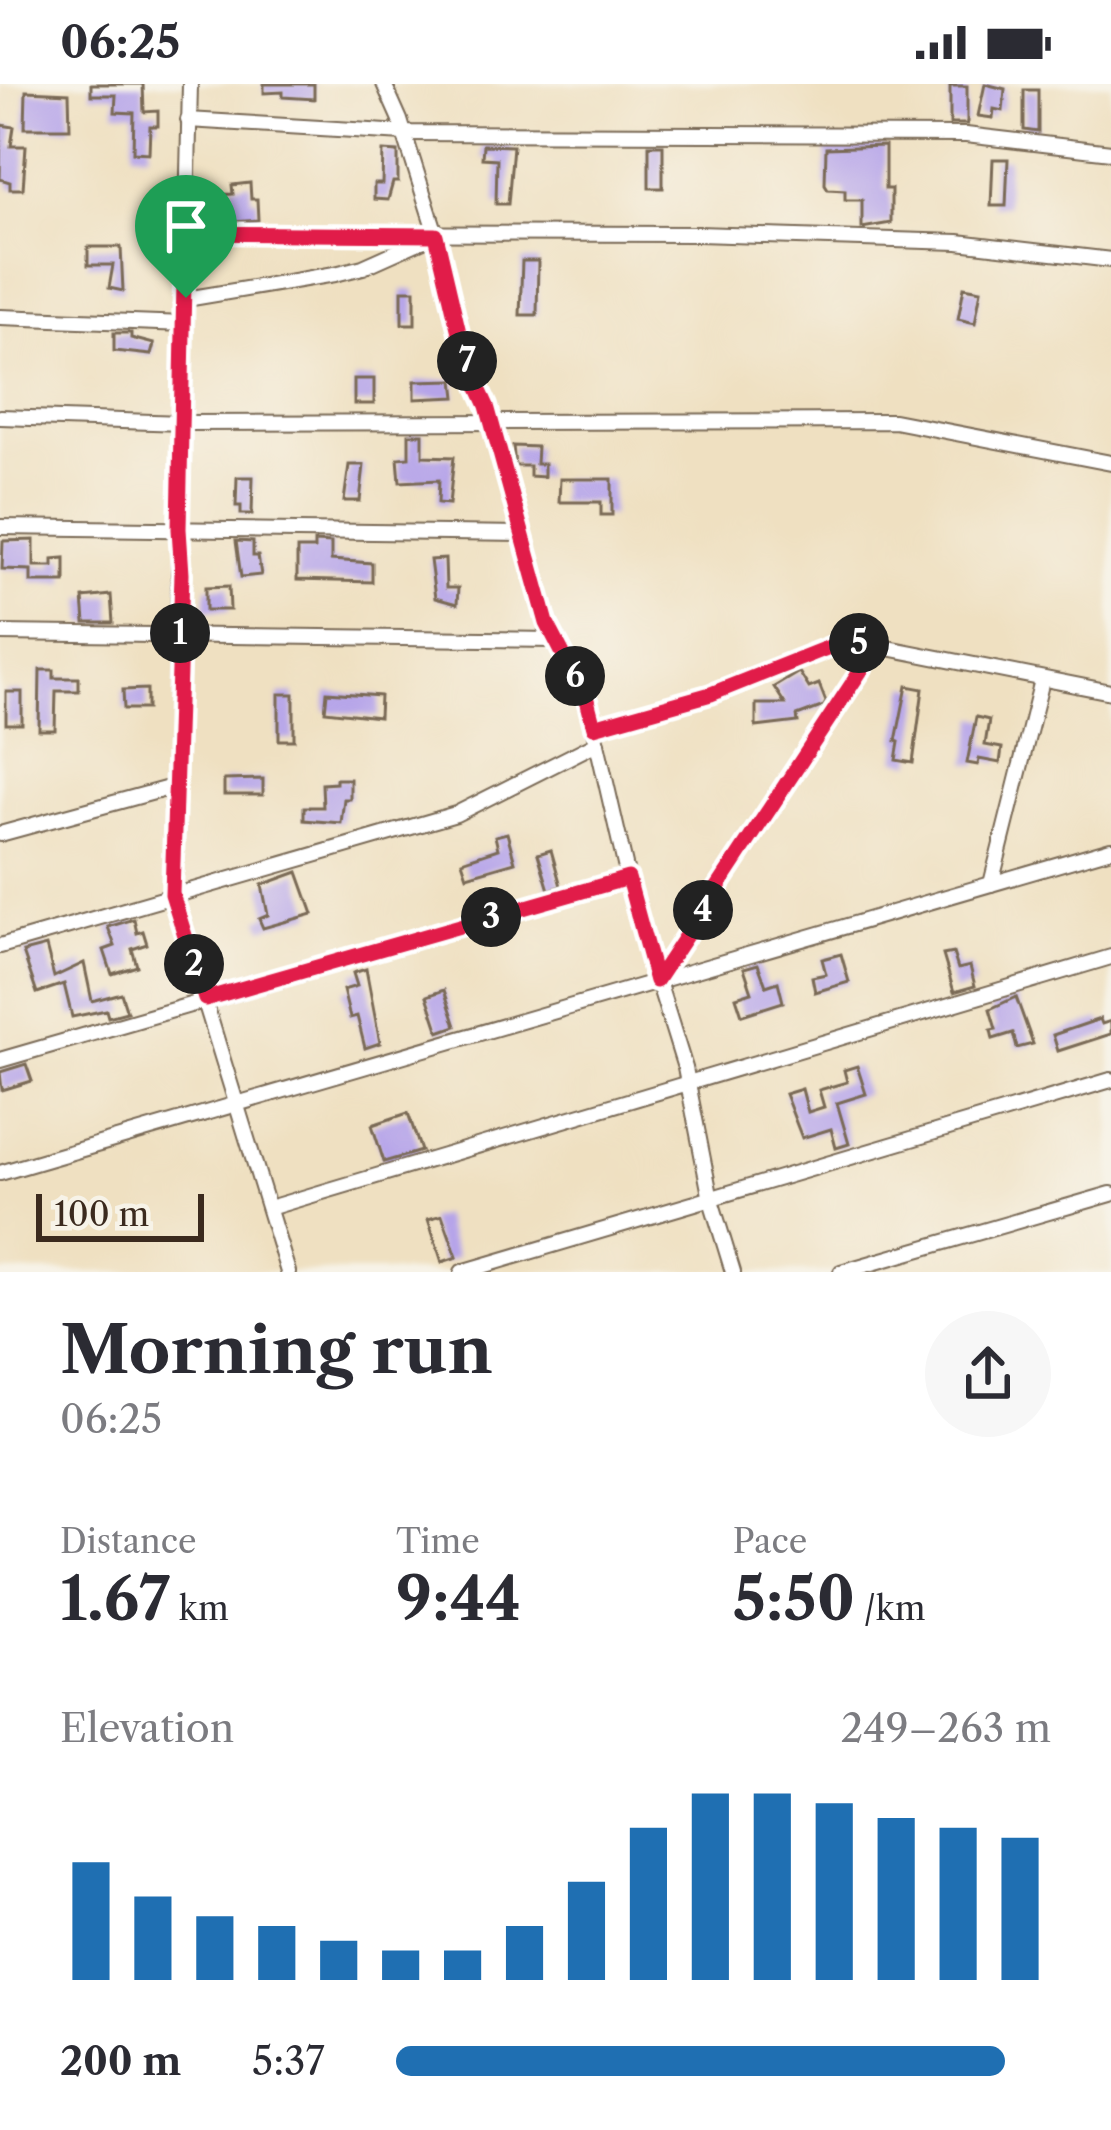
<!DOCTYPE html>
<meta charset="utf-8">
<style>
:root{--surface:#fff;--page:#f7f7f7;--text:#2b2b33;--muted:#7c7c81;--accent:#1f6fb2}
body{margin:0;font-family:"Libre Caslon Text",serif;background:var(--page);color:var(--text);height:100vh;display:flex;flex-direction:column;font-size:45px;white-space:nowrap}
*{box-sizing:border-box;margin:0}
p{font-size:39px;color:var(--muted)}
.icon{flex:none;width:66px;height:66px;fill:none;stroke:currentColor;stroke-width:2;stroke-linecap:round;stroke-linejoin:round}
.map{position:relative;height:1188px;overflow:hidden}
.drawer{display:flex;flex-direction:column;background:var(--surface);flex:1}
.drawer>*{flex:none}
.scale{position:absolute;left:36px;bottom:30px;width:168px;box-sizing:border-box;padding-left:12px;border:6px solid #3b2a1e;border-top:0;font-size:33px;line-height:42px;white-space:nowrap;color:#3b2a1e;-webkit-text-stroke:9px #f7f3e8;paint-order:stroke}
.pin{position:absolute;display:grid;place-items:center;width:102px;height:102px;color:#fff;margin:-123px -51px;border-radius:50% 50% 50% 0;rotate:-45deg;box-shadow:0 0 12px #0007}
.pin .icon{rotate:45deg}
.km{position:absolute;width:60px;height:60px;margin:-30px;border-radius:50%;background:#222;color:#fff;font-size:33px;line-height:60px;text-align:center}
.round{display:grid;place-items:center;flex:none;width:126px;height:126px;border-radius:63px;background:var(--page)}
.summary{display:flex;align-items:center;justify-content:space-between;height:204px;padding:0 60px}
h1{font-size:66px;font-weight:700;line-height:90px}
.figures{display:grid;grid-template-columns:repeat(3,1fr);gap:18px;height:204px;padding:12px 60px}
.figures div{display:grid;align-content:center}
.figures b{font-size:60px;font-weight:700}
.figures small{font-size:33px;font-weight:400}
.figures p{font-size:33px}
.chart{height:336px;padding:24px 60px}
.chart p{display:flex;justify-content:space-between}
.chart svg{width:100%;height:216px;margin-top:12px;stroke:var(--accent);stroke-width:6}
ul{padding:0 60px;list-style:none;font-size:39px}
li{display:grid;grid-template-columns:192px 144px 1fr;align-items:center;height:90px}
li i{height:30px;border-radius:15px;background:var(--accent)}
.status{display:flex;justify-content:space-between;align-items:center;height:84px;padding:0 60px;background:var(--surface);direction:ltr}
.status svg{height:33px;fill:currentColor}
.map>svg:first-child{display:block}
.building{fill:#b6a4e9}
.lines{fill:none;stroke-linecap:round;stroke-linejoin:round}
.minor-casing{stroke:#7a6a57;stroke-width:18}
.minor{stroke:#fff;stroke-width:14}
.route-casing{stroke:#fff;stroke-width:24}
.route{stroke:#e11d48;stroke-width:15}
</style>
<div class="status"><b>06:25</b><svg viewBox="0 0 49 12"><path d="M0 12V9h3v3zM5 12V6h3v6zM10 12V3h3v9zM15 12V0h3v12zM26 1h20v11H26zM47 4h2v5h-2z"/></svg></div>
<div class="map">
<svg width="1111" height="1188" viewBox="0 0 1111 1188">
<rect width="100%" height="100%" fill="#f7f3e8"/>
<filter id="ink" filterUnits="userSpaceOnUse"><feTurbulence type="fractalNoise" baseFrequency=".00833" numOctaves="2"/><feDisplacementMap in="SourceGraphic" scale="24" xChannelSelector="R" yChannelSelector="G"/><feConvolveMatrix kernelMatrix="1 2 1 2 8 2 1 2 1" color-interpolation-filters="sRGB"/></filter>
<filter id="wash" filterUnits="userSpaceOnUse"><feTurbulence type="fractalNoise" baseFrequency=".004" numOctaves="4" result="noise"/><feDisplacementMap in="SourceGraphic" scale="48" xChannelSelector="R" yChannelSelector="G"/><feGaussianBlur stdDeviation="2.7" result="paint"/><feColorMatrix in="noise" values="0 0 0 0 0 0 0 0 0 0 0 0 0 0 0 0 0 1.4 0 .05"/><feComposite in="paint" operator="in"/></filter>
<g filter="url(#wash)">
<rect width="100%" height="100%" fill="#efe0c1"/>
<g id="blocks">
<!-- building -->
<g class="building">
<polygon points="91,0 143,0 144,28 158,27 158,42 150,42 149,69 133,68 134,29 115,28 116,11 91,11"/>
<polygon points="264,0 314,0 314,15 283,13 283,8 264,9"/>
<polygon points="985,0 1005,5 1003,27 994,25 993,34 978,32"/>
<rect x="950" y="2" width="17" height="38"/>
<polygon points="1024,6 1038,6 1038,48 1024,46"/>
<polygon points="26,7 69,9 70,44 25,44"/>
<polygon points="1,41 14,43 11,62 26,62 23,105 10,105 10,98 0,95"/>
<polygon points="483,61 513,62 508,120 496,120 497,75 482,74"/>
<rect x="649" y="61" width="14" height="43"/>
<polygon points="885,62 885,105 891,105 891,139 862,144 862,116 845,116 845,106 828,105 825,100 826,64"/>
<polygon points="383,67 398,68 398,98 393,98 388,116 374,115 374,100 382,100"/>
<polygon points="993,75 1008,75 1006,122 991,122"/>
<polygon points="250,99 251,115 257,115 258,136 234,138 233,128 214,128 214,111 233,110 232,101"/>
<polygon points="88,163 121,163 123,207 109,204 113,181 88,181"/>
<polygon points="522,177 538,177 537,231 520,231"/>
<polygon points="964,203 981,206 975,239 958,235"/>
<rect x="402" y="206" width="13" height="34"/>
<polygon points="114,249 131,249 131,254 154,260 151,271 114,267"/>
<rect x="354" y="295" width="20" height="25"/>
<polygon points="454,296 456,313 415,315 415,297"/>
<polygon points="409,350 423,350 423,372 454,373 449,420 438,419 439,396 400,398 398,374 409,373"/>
<polygon points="513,362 537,363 536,380 544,380 544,393 530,392 530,382 515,382"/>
<polygon points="349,381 364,381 360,417 344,417"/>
<polygon points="237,393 253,393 252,430 241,430 241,422 236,422"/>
<polygon points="560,395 612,395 612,431 601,431 601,418 559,418"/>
<polygon points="34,456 34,482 53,482 53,475 65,474 65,498 31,498 31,486 2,485 3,457"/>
<polygon points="236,457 253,458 253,472 258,472 261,491 241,493"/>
<polygon points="314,458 331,459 331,476 372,479 372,498 297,496 297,465 314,465"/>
<polygon points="445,475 446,504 458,504 457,520 435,514 430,476"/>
<polygon points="229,502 230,526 206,526 206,503"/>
<polygon points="111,511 113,539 85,539 83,514"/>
<polygon points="40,586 54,586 54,594 79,594 79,607 56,607 55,646 39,646"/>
<polygon points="799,588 809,604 819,600 826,618 824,622 797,632 798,638 756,643 756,620 785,620 774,603"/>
<polygon points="907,602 923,605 913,679 896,676 899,658 896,657"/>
<polygon points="147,605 147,625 124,625 123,606"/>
<rect x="6" y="608" width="16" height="32"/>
<polygon points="327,608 380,612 379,633 325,627"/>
<rect x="279" y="610" width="15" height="46"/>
<polygon points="976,633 989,636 985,661 1002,664 1000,679 979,675 978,681 967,679"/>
<polygon points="263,695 263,711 224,711 224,696"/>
<polygon points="336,695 350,695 350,715 344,715 341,739 304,736 304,723 323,723 322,700 336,699"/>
<polygon points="507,749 515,778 467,792 462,777 498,765 495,752"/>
<polygon points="551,766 561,802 549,806 538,770"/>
<polygon points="298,788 313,830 263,844 259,835 268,831 262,801"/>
<polygon points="134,835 137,849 143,847 147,860 132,865 137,882 112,890 104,866 115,862 108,843"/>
<polygon points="46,862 54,893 84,879 92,917 121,909 127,928 108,933 106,926 72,933 64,900 37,909 23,868"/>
<polygon points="953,869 958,885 970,882 975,902 954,908 943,871"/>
<polygon points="841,870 849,898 815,908 812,893 826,890 822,875"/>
<polygon points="758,880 766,902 778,898 783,918 742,931 736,913 752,908 744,884"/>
<polygon points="366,885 380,959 365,964 357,932 350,934 343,906 357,902 353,889"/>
<polygon points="444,906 456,942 439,948 427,912"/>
<polygon points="1016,913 1033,960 1017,964 1013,949 993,955 991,946 996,945 990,925"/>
<polygon points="1100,935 1102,940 1111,937 1111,950 1058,967 1053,951"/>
<polygon points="26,980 32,997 2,1006 0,988"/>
<polygon points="857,982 866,1010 837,1019 849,1060 836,1064 831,1045 802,1054 785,1010 802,1005 808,1028 824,1023 819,1006 847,998 844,986"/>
<polygon points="408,1029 421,1067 384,1078 372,1041"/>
<polygon points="442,1131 457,1173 442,1178 428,1135"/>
</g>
</g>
</g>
<g filter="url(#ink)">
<use href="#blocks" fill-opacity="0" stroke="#7a6a57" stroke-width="3"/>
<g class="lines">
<!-- minor casing -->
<g class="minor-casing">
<g id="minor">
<polyline points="190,0 172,810 288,1188"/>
<polyline points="384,0 400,36 436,150 465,274 487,323 547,539 587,616 634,820 685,984 711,1116 733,1188"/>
<polyline points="188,36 404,49 966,51 1111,68"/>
<polyline points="185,149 698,150 958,158 1111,176"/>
<polyline points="186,215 335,190 363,183 430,153"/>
<polyline points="0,233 185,240"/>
<polyline points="0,333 183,339 894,337 1111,379"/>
<polyline points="0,443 523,450"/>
<polyline points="0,549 556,556"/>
<polyline points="594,643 711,610 847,556 1111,608"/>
<polyline points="0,750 176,702"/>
<polyline points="991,800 1042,596"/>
<polyline points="0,862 456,730 597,659"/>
<polyline points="656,897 877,562"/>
<polyline points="0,976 629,794"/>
<polyline points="0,1089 1111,765"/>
<polyline points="269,1124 1111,873"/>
<polyline points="462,1188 1111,996"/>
<polyline points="841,1188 1111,1110"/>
</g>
</g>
<!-- minor -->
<use href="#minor" class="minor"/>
</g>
</g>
<g class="lines" filter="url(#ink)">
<!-- route casing -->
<g class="route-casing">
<polygon id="route" points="185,149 436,151 465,274 487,322 547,539 587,616 594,643 711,610 847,556 877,562 656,897 628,794 205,915 172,810 182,490 179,445"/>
</g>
<!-- route -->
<use href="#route" class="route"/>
</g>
</svg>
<div class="scale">100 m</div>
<div class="pin" style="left:186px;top:214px;background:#1e9e55"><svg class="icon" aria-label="arrive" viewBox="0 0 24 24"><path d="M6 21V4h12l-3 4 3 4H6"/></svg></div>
<b class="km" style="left:180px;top:549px">1</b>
<b class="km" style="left:194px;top:880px">2</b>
<b class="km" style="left:491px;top:833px">3</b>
<b class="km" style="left:703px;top:826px">4</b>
<b class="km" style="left:859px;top:559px">5</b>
<b class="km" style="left:575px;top:592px">6</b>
<b class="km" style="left:467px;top:277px">7</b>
</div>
<section class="drawer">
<div class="summary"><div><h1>Morning run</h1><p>06:25</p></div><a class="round"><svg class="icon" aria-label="share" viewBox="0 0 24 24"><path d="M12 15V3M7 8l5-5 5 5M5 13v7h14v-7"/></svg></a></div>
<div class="figures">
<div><p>Distance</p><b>1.67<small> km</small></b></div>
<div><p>Time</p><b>9:44</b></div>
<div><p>Pace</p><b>5:50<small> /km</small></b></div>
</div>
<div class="chart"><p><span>Elevation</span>249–263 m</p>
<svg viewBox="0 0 160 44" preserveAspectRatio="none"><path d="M5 44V20M15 44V27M25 44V31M35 44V33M45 44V36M55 44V38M65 44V38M75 44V33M85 44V24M95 44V13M105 44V6M115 44V6M125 44V8M135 44V11M145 44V13M155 44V15"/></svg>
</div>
<ul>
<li><b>200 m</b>5:37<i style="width:93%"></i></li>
</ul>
</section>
